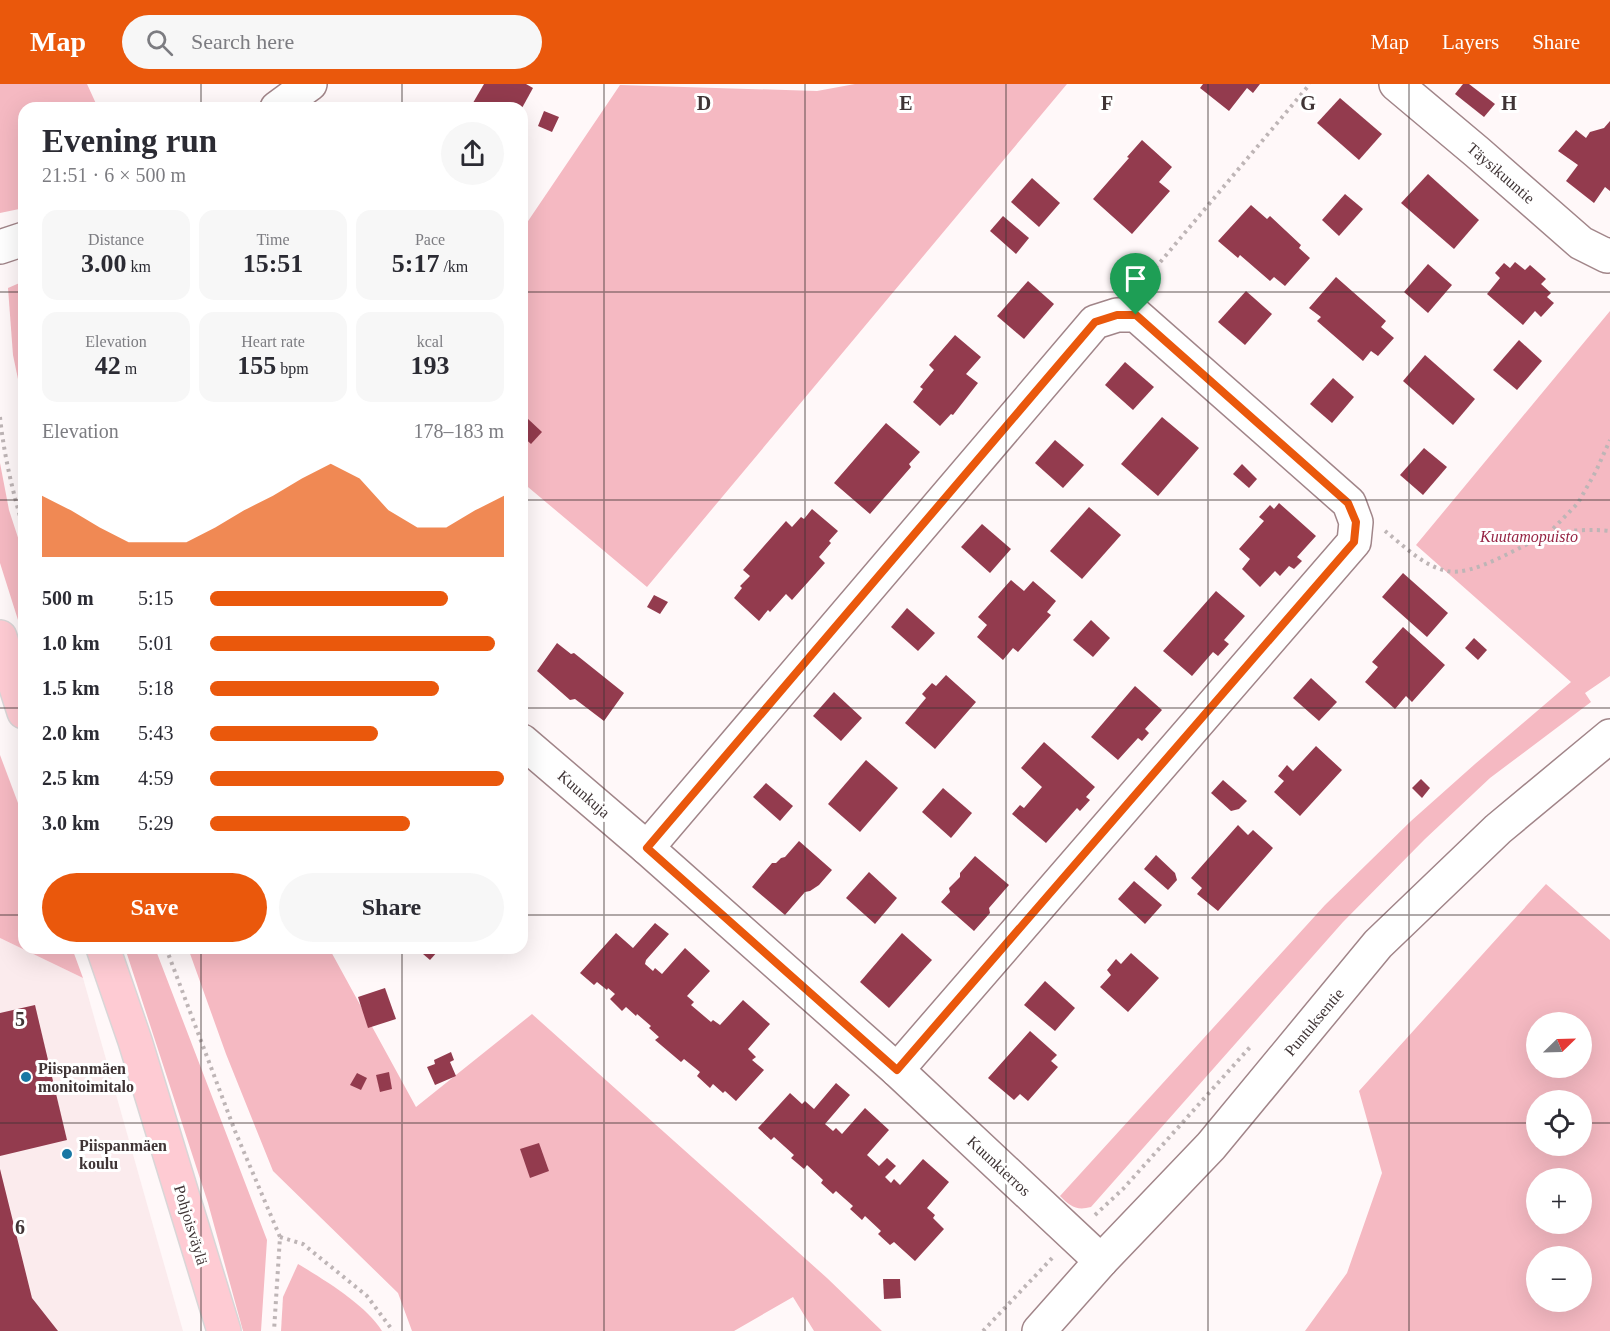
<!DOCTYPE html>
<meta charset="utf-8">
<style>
:root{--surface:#fff;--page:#f7f7f7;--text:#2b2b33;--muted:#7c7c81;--accent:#ea580c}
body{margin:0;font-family:"Times New Roman",serif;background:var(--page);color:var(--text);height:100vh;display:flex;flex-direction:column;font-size:22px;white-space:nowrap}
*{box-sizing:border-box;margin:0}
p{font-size:20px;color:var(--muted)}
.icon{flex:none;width:33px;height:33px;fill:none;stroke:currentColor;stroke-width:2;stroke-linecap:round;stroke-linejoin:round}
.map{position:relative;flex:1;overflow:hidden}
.drawer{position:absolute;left:18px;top:18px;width:510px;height:852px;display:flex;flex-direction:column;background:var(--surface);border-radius:18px;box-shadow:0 6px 24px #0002}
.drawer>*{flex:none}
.needle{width:39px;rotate:67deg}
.controls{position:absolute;left:1526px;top:928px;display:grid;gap:12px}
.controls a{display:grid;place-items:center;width:66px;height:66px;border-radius:50%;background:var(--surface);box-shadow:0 6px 24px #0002;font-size:30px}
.pin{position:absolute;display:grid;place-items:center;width:51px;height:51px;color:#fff;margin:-62px -26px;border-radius:50% 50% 50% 0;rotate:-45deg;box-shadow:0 0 6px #0007}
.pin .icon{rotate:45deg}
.round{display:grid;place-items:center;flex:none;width:63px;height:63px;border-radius:32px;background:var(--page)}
.head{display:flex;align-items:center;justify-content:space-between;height:102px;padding:0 24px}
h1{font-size:33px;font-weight:800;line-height:45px}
.stats{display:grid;grid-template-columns:repeat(3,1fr);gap:9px;height:102px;padding:6px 24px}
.stats div{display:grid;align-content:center;border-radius:15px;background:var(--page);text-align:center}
.stats b{font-size:26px;font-weight:800}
.stats small{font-size:16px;font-weight:400}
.stats p{font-size:16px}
.chart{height:168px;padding:12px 24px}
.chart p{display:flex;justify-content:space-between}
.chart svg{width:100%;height:108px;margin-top:6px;fill:var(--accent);opacity:.7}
.button{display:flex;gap:12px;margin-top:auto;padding:12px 24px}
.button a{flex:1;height:69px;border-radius:36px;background:var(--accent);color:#fff;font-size:24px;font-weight:800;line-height:69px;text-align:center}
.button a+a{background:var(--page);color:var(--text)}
ul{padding:0 24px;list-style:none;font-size:20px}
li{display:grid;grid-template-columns:96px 72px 1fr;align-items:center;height:45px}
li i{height:15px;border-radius:8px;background:var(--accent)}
header{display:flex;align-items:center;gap:36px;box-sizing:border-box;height:84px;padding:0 30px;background:var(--accent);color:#fff}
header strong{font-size:28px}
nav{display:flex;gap:33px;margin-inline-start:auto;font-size:21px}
.search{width:420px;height:54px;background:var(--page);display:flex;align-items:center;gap:15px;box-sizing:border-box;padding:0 21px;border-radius:33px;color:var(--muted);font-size:22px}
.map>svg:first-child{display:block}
.built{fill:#fbebed}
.green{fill:#f5b9c2;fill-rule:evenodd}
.building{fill:#933b4e}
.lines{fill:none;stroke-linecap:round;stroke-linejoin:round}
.minor-casing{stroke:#a18589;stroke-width:36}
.major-casing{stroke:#d9d6d7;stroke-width:36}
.path{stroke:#beb5b6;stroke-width:4;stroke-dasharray:3 4.5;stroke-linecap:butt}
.minor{stroke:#fff;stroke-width:33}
.major{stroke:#fecbd3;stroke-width:33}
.route-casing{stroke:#fff;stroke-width:12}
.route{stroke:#ea580c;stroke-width:8}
.grid{fill:none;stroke:#3f3435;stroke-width:1.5;stroke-opacity:0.55}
.poi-dot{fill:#1877a4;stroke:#fff;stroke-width:2}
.labels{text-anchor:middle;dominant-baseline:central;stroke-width:6;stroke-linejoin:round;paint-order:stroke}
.street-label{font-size:16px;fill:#3f3435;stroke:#fff}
.park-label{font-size:16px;font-style:italic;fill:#962444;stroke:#fff}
.poi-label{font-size:16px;font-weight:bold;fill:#3f3435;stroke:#fff;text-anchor:start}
.grid-label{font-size:20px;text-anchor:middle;font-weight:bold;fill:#3f3435;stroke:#fff;stroke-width:6;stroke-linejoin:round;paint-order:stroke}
</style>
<header>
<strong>Map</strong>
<div class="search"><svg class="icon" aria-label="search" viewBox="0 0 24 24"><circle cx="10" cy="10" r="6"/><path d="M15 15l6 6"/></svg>Search here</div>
<nav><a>Map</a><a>Layers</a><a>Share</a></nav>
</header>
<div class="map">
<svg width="1610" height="1247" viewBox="0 0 1610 1247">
<rect width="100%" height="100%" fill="#fff8f9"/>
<!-- built -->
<polygon class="built" points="0,854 83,894 183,1247 0,1247"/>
<!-- green -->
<g class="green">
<polygon points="0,0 87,0 98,24 24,24 24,124 0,129"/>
<polygon points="855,0 1067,0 647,503 522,398 522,146 620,1 817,7"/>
<polygon points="24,197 24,324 13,271 8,204"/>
<path d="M1610,227V592L1585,609L1591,618L1490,694L1425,755L1343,838L1091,1123C1076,1127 1070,1122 1060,1112L1325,821L1411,737L1475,680L1571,598L1416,461Z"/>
<polygon points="0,379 9,426 24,472 24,555 0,479"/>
<polygon points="0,671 24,735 24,864 72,864 83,894 0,854"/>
<path d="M1546,800L1610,856V1247H1305L1347,1189L1382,1089L1359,1007ZM1536,939H1581V984H1536ZM1536,1017H1581V1062H1536ZM1536,1095H1581V1140H1536ZM1536,1173H1581V1218H1536Z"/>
<polygon points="125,864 155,864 267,1156 261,1247 243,1247 208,1119"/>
<polygon points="188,864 329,864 416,1023 532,930 827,1194 882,1247 814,1247 793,1213 734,1247 412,1247 398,1209 273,1087 226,970"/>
<path d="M298,1180C323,1195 366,1221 382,1247H281L283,1213Z"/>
</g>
<!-- building -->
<g class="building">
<polygon points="484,0 526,0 533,4 522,24 470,24"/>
<polygon points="1203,0 1260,0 1253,9 1247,4 1229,27 1200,4"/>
<polygon points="1463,0 1469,0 1495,20 1484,33 1455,10"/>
<polygon points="1340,14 1382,50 1359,76 1317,39"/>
<polygon points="544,27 559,33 552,48 538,42"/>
<polygon points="1610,37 1610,107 1605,103 1594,119 1566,97 1578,81 1558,67 1576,46 1586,54 1590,48 1604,44"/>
<polygon points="1142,56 1172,83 1159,98 1170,107 1132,150 1093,115 1129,74 1127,73"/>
<polygon points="1428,90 1479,136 1454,165 1401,119"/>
<polygon points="1032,94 1060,119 1039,143 1011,118"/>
<polygon points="1345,110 1363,125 1339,152 1322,136"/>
<polygon points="1251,121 1267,135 1270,132 1301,161 1299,164 1310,174 1285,202 1274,193 1270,197 1240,171 1238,174 1218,157"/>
<polygon points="1003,132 1029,154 1016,170 990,147"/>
<polygon points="1515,178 1525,186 1530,181 1546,195 1541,200 1551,209 1547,213 1554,219 1541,233 1535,227 1523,241 1487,210 1500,194 1495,189 1504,179 1510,184"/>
<polygon points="1428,180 1452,201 1428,229 1404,208"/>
<polygon points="1336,193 1386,237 1381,243 1394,254 1378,272 1371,267 1363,277 1317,237 1321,233 1309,224"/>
<polygon points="1028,197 1054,220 1024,255 997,232"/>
<polygon points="1246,207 1272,230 1245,261 1218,238"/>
<polygon points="955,251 981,273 966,290 978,299 953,331 951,330 940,342 913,318 923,305 920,303 934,286 929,281"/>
<polygon points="1519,256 1542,277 1517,306 1493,286"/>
<polygon points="1425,271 1475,315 1453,341 1403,297"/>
<polygon points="1125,278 1154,303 1133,326 1105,301"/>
<polygon points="1333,294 1354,313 1332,339 1310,320"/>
<polygon points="1162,333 1199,364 1158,412 1121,380"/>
<polygon points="527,334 542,348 531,360 522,352 522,339"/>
<polygon points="886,339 920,368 909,380 911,383 870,430 834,399"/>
<polygon points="1055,356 1084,381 1063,404 1035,379"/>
<polygon points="1424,364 1447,383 1423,411 1400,391"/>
<polygon points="1242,380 1257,395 1249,404 1233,390"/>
<polygon points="1279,419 1316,452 1297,473 1302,477 1294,485 1289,482 1280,492 1275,487 1260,503 1242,485 1250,475 1239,465 1264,437 1259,433 1270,421 1274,425"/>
<polygon points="1089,423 1121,451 1082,495 1050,467"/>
<polygon points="812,425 838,447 829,457 831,459 819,473 825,479 792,516 786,510 770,528 768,526 759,537 734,514 742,504 740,502 750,492 743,486 786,437 792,443 801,433 804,435"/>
<polygon points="982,440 1011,465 990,489 961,463"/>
<polygon points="1403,489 1448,529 1427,553 1382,513"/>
<polygon points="1011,496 1024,507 1033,497 1056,517 1047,528 1051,531 1018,568 1013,564 1003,576 977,553 987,541 978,533"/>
<polygon points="1216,507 1245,532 1224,556 1229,560 1218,572 1213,568 1192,592 1163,567"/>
<polygon points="654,511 668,518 660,530 647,523"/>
<polygon points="907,524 935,549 918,567 891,543"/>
<polygon points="1091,536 1110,554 1093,573 1073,556"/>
<polygon points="1403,543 1445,581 1412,618 1406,612 1395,625 1365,598 1378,583 1372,578"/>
<polygon points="1474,554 1487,566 1478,576 1465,564"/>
<polygon points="557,559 571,570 574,569 624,609 604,637 575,615 570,616 537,587"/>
<polygon points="946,591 976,618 935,665 905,639 926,614 922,610 932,599 936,602"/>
<polygon points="1311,594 1337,618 1319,637 1293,614"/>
<polygon points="1135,602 1162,626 1145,645 1149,649 1142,657 1138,654 1118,676 1091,653"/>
<polygon points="834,608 862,634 841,657 813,632"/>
<polygon points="1044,658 1095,703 1086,713 1090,716 1080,727 1077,724 1046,759 1012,730 1020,721 1024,724 1042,703 1021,684"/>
<polygon points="1316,662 1342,686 1300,732 1274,708 1284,697 1278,692 1287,681 1293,687"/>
<polygon points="866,676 898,704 860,748 828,720"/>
<polygon points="1421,695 1430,704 1422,714 1412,704"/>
<polygon points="1223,696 1247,717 1239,725 1231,727 1211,709"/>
<polygon points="766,699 793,722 780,737 753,713"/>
<polygon points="943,704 972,729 951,754 922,728"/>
<polygon points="1238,741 1248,751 1253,746 1273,764 1218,827 1197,810 1202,804 1191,794"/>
<polygon points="799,757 832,786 819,801 810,807 805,808 785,831 752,803 772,779 776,779 781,774 785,773"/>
<polygon points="1156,771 1175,789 1177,796 1168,806 1144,785"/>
<polygon points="975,772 1009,801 989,824 990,829 974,847 941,818 950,808 949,804 960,793 960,789"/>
<polygon points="869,788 897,814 875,840 846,814"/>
<polygon points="1134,797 1162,821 1145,840 1118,815"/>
<polygon points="655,839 669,850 646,876 645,880 653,887 655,884 662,890 685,864 710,887 687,912 694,918 691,921 711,938 713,936 720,941 743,916 770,940 748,965 756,973 752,976 764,986 736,1017 725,1007 723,1009 713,1000 710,1004 697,992 700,988 684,975 681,978 655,956 659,953 649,944 651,942 637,930 636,932 626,923 622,927 610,915 615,910 608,904 607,906 597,898 594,901 580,889 616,849 633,864"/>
<polygon points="902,849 932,876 889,924 860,898"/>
<polygon points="416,864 434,864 438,867 430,876"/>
<polygon points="1131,869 1159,894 1128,928 1100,903 1111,891 1107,886 1116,875 1121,880"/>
<polygon points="1045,897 1075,924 1055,947 1024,921"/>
<polygon points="385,904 396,935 368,944 358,913"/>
<polygon points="35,921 67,1056 0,1072 0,929"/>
<polygon points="1030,947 1057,971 1051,977 1058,983 1028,1017 1020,1010 1014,1016 988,994"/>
<polygon points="451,968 454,976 450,978 456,992 435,1001 427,983 435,980 434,976"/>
<polygon points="389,988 392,1005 380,1008 376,991"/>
<polygon points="357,989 367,994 361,1006 350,1001"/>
<polygon points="836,999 850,1011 825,1040 833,1047 836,1044 842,1050 865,1024 889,1046 867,1071 879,1082 887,1074 896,1082 885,1093 891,1099 894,1095 900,1101 923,1075 949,1098 927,1124 935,1131 933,1134 944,1145 915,1177 894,1158 890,1161 878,1150 881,1147 865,1132 862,1136 850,1125 853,1122 836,1107 833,1110 821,1099 823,1096 807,1081 804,1085 791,1074 794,1071 774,1053 771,1056 758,1044 790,1009 802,1020 805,1017 814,1025"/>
<polygon points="539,1059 549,1087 530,1094 520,1065"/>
<polygon points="0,1085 32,1214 58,1247 0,1247"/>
<polygon points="883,1195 900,1195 901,1214 884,1215"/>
</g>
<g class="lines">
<!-- minor casing -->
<g class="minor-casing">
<g id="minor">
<polyline points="1396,0 1477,68 1581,159 1607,172 1610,171"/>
<polyline points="277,24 310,0"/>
<polyline points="0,163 24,155"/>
<polyline points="522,657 647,764 897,986 1101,1177"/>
<polyline points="647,764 1095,238 1117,231 1136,231 1349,419 1356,438 1354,458 897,986"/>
<polyline points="1039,1247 1101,1177 1211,1062 1378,860 1498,745 1610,652"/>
</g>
</g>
<!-- major casing -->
<g class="major-casing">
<g id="major">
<polyline points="0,553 24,628"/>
<polyline points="103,864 135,957 224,1247"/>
</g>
</g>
<!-- path -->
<g class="path">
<polyline points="1141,201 1310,0"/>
<path d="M0,333C4,372 13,409 24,446"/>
<path d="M1385,447C1403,461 1423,482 1447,487C1473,493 1522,461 1546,451C1559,446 1596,445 1610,447"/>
<polyline points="1548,450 1578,419 1596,387 1610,356"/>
<polyline points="166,864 235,1047 280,1153 274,1247"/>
<polyline points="1095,1131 1123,1105 1251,962"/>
<polyline points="280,1153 303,1160 367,1212 393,1247"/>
<polyline points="983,1247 1054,1172"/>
</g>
<!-- minor -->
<use href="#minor" class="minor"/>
<!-- major -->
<use href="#major" class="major"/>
</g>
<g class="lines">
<!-- route casing -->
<g class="route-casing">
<polygon id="route" points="1117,231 1136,231 1348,419 1356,438 1354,458 897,986 647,764 1095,238"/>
</g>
<!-- route -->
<use href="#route" class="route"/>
</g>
<!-- grid -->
<path class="grid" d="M201,0V24M402,0V24M604,0V1247M805,0V1247M1006,0V1247M1208,0V1247M1409,0V1247M0,208H24M522,208H1610M0,416H24M522,416H1610M0,624H24M522,624H1610M0,831H24M522,831H1610M201,864V1247M402,864V1247M0,1039H1536M1581,1039H1610"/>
<!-- markers -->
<g class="poi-dot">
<circle cx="26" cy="993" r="6"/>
<circle cx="67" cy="1070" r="6"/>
</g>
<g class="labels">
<!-- street labels -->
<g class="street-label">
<text transform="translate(1501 89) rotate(41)">Täysikuuntie</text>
<text transform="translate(584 710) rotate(41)">Kuunkuja</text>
<text transform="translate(1314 938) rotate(-50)">Puntuksentie</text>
<text transform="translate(999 1082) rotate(43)">Kuunkierros</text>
<text transform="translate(191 1141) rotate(73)">Pohjoisväylä</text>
</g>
<!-- park labels -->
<g class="park-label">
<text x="1529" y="452">Kuutamopuisto</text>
</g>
<!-- poi labels -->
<g class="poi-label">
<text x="38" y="984">Piispanmäen<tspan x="38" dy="18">monitoimitalo</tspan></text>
<text x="79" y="1061">Piispanmäen<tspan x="79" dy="18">koulu</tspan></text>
</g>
</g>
<g class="grid-label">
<text x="704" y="26">D</text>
<text x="906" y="26">E</text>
<text x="1107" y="26">F</text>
<text x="1308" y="26">G</text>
<text x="1509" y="26">H</text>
<text x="20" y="942">5</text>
<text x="20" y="1150">6</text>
</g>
</svg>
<div class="controls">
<a><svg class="needle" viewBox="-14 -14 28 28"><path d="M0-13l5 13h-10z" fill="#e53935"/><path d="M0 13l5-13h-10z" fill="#7c7c81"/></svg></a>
<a><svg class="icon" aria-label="locate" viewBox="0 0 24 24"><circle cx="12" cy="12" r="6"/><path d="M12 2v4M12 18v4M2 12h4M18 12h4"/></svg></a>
<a>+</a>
<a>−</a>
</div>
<div class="pin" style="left:1136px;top:231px;background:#1e9e55"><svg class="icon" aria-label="arrive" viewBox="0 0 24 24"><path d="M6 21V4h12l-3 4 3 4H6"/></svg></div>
<section class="drawer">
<div class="head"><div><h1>Evening run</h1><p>21:51 · 6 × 500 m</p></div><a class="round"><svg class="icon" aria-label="share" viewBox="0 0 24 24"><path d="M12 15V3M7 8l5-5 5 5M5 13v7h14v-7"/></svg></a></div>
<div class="stats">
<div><p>Distance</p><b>3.00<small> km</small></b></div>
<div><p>Time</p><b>15:51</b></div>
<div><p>Pace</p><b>5:17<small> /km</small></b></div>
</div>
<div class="stats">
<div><p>Elevation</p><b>42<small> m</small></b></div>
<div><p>Heart rate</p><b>155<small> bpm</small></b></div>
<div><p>kcal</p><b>193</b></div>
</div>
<div class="chart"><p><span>Elevation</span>178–183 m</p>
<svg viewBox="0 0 160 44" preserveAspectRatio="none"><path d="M0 44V19L10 25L20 32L30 38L40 38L50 38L60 32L70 25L80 19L90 12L100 6L110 12L120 25L130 32L140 32L150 25L160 19V44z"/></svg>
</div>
<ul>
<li><b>500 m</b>5:15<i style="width:81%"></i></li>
<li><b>1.0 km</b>5:01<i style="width:97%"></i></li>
<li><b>1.5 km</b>5:18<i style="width:78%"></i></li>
<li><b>2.0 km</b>5:43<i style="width:57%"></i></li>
<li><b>2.5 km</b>4:59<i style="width:100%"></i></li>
<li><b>3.0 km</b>5:29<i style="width:68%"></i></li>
</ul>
<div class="button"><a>Save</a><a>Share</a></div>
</section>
</div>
